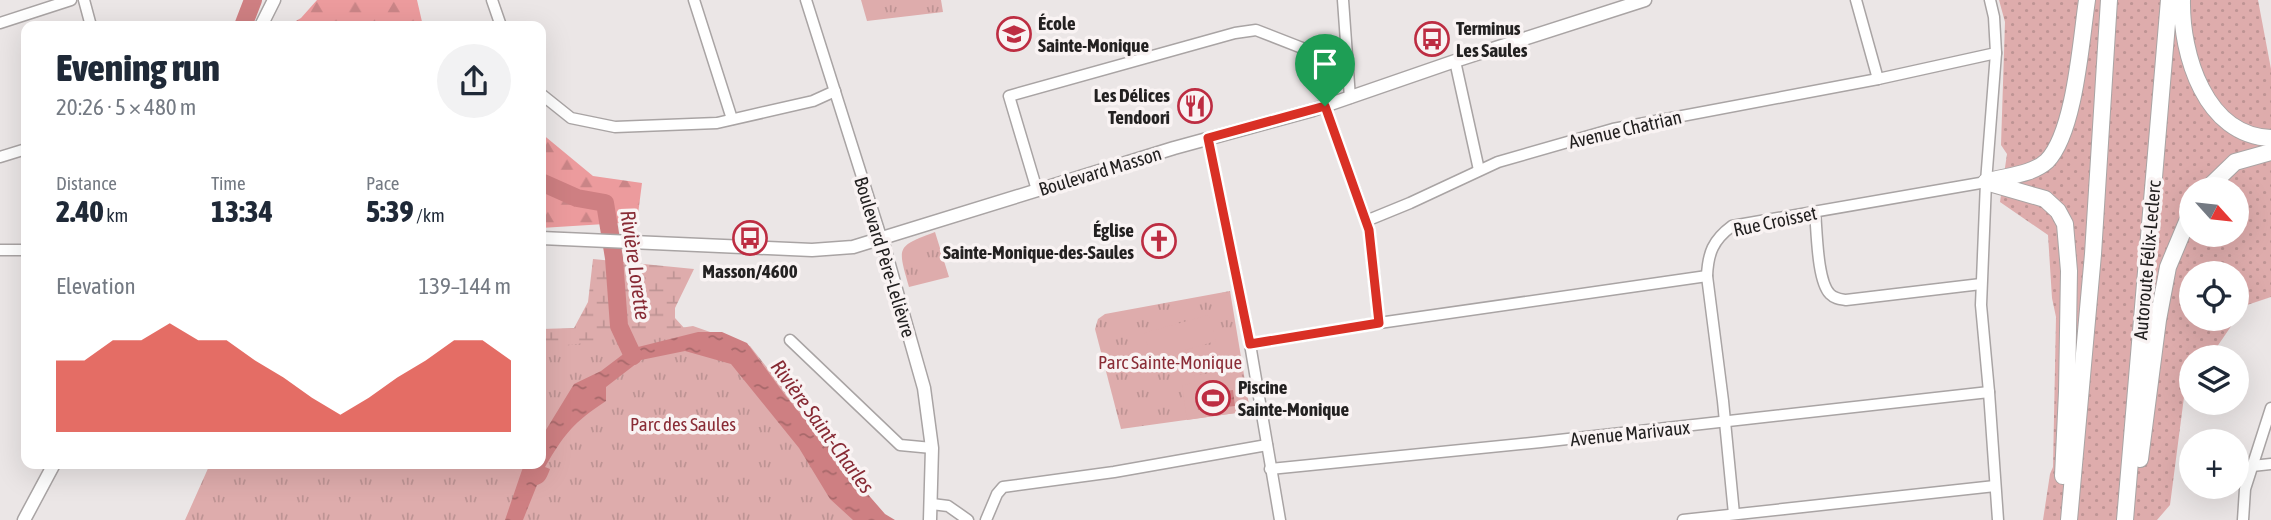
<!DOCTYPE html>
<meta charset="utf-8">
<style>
:root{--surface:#fff;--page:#f2f2f3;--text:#1f2937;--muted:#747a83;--accent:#d93025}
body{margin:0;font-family:"Asap Condensed",sans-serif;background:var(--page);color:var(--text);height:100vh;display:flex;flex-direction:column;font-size:26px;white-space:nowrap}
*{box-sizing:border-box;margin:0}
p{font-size:23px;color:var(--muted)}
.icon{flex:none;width:38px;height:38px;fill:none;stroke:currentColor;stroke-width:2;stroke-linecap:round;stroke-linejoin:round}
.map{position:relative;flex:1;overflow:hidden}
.details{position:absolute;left:21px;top:21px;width:525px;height:448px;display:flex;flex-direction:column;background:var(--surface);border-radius:14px;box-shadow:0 7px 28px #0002}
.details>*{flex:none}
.needle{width:46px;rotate:117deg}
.buttons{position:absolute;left:2179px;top:177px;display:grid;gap:14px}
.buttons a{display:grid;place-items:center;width:70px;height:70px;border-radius:50%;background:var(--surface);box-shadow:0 7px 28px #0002;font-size:35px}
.pin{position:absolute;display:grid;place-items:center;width:60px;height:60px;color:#fff;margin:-72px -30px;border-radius:50% 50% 50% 0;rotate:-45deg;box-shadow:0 0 7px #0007}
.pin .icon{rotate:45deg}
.round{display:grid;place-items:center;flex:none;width:74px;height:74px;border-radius:37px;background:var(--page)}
.headline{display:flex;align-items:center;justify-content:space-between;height:119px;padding:0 35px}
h1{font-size:38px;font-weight:800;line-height:52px}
.stats{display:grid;grid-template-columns:repeat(3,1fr);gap:10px;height:119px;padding:7px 35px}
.stats div{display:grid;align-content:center}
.stats b{font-size:30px;font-weight:800}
.stats small{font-size:19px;font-weight:400}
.stats p{font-size:19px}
.chart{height:196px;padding:14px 35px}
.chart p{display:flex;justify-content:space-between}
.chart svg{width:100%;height:126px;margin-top:7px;fill:var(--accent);opacity:.7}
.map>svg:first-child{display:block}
.grass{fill:url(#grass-dots);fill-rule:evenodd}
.forest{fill:url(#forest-firs)}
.wetland{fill:url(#wetland-marsh)}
.park{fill:url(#park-tufts)}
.pitch{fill:#deacac}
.water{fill:url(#water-ripples)}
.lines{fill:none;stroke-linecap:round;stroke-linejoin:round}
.river{stroke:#ce7f82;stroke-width:18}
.minor-casing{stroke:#a9a4a4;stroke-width:13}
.major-casing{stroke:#a9a4a4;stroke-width:15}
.highway-casing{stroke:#a9a4a4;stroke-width:18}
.minor{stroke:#fff;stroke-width:10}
.major{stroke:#fff;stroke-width:12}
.highway{stroke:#fff;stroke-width:16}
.route-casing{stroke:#fff;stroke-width:14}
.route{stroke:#d93025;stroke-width:9}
.labels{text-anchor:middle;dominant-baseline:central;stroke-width:7;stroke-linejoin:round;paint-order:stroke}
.poi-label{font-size:19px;font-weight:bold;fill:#232121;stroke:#f9f3f3;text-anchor:start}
.street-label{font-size:19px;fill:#232121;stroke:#f9f3f3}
.park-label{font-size:19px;fill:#8a2c36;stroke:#f9f3f3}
.water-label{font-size:21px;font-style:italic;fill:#872a34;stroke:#f9f3f3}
</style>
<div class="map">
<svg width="2271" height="520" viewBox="0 0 2271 520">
<defs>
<pattern id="grass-dots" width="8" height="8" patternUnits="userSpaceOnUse" patternTransform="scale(1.75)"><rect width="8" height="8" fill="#deacac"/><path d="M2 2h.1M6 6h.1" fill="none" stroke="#be9494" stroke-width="1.8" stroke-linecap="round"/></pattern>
<pattern id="forest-firs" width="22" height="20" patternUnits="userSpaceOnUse" patternTransform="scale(1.75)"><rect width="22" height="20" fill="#ec9b9d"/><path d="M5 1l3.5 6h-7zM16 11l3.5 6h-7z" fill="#ca8587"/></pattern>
<pattern id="wetland-marsh" width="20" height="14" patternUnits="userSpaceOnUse" patternTransform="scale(1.75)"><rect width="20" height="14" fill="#deacac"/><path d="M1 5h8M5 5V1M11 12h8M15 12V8" fill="none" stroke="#be9494"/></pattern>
<pattern id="park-tufts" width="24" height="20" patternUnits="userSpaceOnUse" patternTransform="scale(1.75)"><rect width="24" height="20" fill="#deacac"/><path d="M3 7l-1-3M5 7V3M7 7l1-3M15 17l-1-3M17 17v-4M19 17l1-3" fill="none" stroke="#be9494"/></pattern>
<pattern id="water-ripples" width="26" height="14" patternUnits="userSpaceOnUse" patternTransform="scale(1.75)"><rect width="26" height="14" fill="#ce7f82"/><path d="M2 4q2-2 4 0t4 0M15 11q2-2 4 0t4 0" fill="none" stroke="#a7686a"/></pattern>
</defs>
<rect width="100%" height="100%" fill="#ebe6e6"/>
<!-- grass -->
<path class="grass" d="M1999,0H2258L2271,69V297L2244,306L2237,317L2236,273H2191V318L2236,319L2210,357H2191V386L2184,397L2170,505L2157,520H2043L2050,474L2053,467L2056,317L2052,298L2048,235L2000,202L2007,154L2001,145L2005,22ZM2191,189H2236V234H2191Z"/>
<!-- forest -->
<g class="forest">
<polygon points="317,0 417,0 423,26 287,26 301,18"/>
<polygon points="541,133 593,176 642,183 637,222 541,228"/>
</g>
<!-- wetland -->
<polygon class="wetland" points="593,259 694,269 675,308 675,318 695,340 541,453 541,329 574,328 588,302"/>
<!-- park -->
<g class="park">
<polygon points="861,0 941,0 943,12 867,21"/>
<path d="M935,232L949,277L909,287C898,247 895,247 935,232Z"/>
<polygon points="1230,291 1250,411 1121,429 1095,329 1098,319 1105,314"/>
<polygon points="693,326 750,346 876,505 870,520 185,520 210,464 541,464 541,353 564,346"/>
</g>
<!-- pitch -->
<g class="pitch">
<polygon points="1209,315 1216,341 1152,360 1144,333"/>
<polygon points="1226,372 1227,380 1239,379 1243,412 1187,420 1182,385 1195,383 1194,375"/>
</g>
<!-- water -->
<g class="water">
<path d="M698,332H722L747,343L785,395L845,468L885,514L895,520H853L830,499L799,448L731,364L685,351L641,360L606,387V401C573,423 565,433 545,467L550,469C547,477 545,483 537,485L523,520H505L522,470L525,464H541V438L574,384L601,371L630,349Z"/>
<polygon points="1233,390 1235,406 1198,410 1196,395"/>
</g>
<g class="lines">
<!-- river -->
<g class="river">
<polyline points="243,26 253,0"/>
<polyline points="541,182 577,198 605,203 614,258 619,326 633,356"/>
</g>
<!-- minor casing -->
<g class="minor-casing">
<g id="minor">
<polyline points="84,0 91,26"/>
<polyline points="492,0 501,26"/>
<polyline points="694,0 732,119"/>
<polyline points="806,0 882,240"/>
<polyline points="1343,0 1350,98"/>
<polyline points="1856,0 1878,79"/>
<polyline points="1990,0 1994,17 1996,53 1986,182 1981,305 1989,392 1998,520"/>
<polyline points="0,23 71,0"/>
<polyline points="1455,61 1479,170"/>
<polyline points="541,94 571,118 615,127 717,123 813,101 835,91"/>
<polyline points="1325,106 1366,221"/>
<polyline points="1208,138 1250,344 1280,520"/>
<polyline points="0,157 26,149"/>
<polyline points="1037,190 1009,96 1235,33 1256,30 1315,53 1347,55"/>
<path d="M1815,212C1817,231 1817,281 1830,294C1835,299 1840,299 1846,300L1981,284"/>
<polyline points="0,250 26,250"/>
<polyline points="1379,323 1369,230 1366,221 1410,203 1498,162 1613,129 1878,79 1996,53"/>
<polyline points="790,340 900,445 932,448"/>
<polyline points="1250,344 1379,323 1707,276"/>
<polyline points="2252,466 2271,464"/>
<polyline points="1270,469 1541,442 1989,392"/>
<polyline points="932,504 948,506 968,520"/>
<path d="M1734,514L1723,401L1707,276C1708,253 1713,240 1732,226L1986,182"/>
<polyline points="986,520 997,494 1003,487 1114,472 1267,445"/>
<polyline points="1683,520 1995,486"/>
<polyline points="2243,520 2245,489 2271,408"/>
</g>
</g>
<!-- major casing -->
<g class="major-casing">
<g id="major">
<polyline points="261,26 274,0"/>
<polyline points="541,238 812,250 853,247 1174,148 1313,110 1455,61 1645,0"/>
<polyline points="882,240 924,388 932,448 930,520"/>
<polyline points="24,520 54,464"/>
</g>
</g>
<!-- highway casing -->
<g class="highway-casing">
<g id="highway">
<path d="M2182,0C2181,54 2205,136 2271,138"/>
<polyline points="1986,182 2045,199 2058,211 2065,224 2069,271 2067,392 2063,476"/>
<path d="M1986,182C2005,176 2032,175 2047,161C2075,132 2081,40 2087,0"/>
<polyline points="2207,189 2235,162 2271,152"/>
<polyline points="2140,459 2158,320 2168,267 2191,212"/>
<polyline points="2069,520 2093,254 2109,0"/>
<polyline points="2125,520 2169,0"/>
</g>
</g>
<!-- minor -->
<use href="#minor" class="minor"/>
<!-- major -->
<use href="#major" class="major"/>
<!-- highway -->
<use href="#highway" class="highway"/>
</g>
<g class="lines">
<!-- route casing -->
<g class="route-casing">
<polygon id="route" points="1325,106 1369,230 1379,323 1250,344 1208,138"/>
</g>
<!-- route -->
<use href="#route" class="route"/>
</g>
<!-- icons -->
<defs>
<g id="school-ring" transform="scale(1.75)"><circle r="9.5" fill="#f9f3f3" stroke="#bd2d42" stroke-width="1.5"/><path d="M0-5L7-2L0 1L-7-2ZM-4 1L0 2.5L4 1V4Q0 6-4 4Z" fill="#bd2d42"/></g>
<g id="bus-ring" transform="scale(1.75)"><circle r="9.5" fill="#f9f3f3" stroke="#bd2d42" stroke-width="1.5"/><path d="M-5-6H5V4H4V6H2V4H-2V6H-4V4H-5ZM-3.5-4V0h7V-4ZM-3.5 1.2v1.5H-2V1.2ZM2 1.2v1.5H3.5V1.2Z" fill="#bd2d42"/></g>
<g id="restaurant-ring" transform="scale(1.75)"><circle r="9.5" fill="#f9f3f3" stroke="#bd2d42" stroke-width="1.5"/><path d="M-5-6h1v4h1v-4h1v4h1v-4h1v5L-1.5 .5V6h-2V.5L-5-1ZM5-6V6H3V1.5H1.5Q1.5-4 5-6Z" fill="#bd2d42"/></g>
<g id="church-ring" transform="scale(1.75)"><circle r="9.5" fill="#f9f3f3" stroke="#bd2d42" stroke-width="1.5"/><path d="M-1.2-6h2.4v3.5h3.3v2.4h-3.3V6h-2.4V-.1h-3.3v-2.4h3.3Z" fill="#bd2d42"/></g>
<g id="stadium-ring" transform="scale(1.75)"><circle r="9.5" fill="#f9f3f3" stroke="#bd2d42" stroke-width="1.5"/><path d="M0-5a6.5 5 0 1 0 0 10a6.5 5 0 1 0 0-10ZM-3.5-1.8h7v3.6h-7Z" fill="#bd2d42"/></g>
</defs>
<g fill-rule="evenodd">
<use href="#school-ring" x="1014" y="34"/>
<use href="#bus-ring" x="1432" y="39"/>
<use href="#restaurant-ring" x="1195" y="106"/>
<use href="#bus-ring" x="750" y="238"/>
<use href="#church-ring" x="1159" y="241"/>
<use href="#stadium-ring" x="1213" y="398"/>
</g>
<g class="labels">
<!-- poi labels -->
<g class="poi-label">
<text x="1038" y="23">École<tspan x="1038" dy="22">Sainte-Monique</tspan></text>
<text x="1456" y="28">Terminus<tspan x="1456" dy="22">Les Saules</tspan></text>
<text x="1170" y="95" text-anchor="end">Les Délices<tspan x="1170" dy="22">Tendoori</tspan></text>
<text x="1134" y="230" text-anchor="end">Église<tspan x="1134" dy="22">Sainte-Monique-des-Saules</tspan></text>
<text x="750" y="271" text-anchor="middle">Masson/4600</text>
<text x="1238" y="387">Piscine<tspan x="1238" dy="22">Sainte-Monique</tspan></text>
</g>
<!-- street labels -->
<g class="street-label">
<text transform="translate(1625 129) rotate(-13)">Avenue Chatrian</text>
<text transform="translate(1100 171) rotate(-17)">Boulevard Masson</text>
<text transform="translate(1775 221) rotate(-12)">Rue Croisset</text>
<text transform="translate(885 257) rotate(73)">Boulevard Père-Lelièvre</text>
<text transform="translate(2147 260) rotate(-85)">Autoroute Félix-Leclerc</text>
<text transform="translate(1630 433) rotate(-6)">Avenue Marivaux</text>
</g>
<!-- park labels -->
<g class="park-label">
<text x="1170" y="362">Parc Sainte-Monique</text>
<text x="683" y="424">Parc des Saules</text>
</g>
<!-- water labels -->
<g class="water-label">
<text transform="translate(636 265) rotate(82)">Rivière Lorette</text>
<text transform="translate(823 426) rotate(54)">Rivière Saint-Charles</text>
</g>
</g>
</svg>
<div class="buttons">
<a><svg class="needle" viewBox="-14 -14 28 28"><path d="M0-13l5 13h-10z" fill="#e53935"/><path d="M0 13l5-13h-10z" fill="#747a83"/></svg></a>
<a><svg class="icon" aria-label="locate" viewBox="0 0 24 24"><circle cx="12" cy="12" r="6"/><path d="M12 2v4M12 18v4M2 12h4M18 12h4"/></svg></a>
<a><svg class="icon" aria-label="layers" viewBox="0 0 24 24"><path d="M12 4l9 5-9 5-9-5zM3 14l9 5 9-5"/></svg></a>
<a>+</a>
</div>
<div class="pin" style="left:1325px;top:106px;background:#1e9e55"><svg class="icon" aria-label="arrive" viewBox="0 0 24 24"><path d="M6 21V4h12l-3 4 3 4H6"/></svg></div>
<section class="details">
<div class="headline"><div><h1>Evening run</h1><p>20:26 · 5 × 480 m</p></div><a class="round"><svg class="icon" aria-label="share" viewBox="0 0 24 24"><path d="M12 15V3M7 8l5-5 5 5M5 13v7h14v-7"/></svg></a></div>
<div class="stats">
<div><p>Distance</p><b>2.40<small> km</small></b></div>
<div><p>Time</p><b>13:34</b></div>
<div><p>Pace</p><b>5:39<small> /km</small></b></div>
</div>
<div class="chart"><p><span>Elevation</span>139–144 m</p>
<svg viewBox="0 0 160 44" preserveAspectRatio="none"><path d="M0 44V19L10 19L20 12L30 12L40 6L50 12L60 12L70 19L80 25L90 32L100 38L110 32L120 25L130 19L140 12L150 12L160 19V44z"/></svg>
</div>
</section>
</div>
